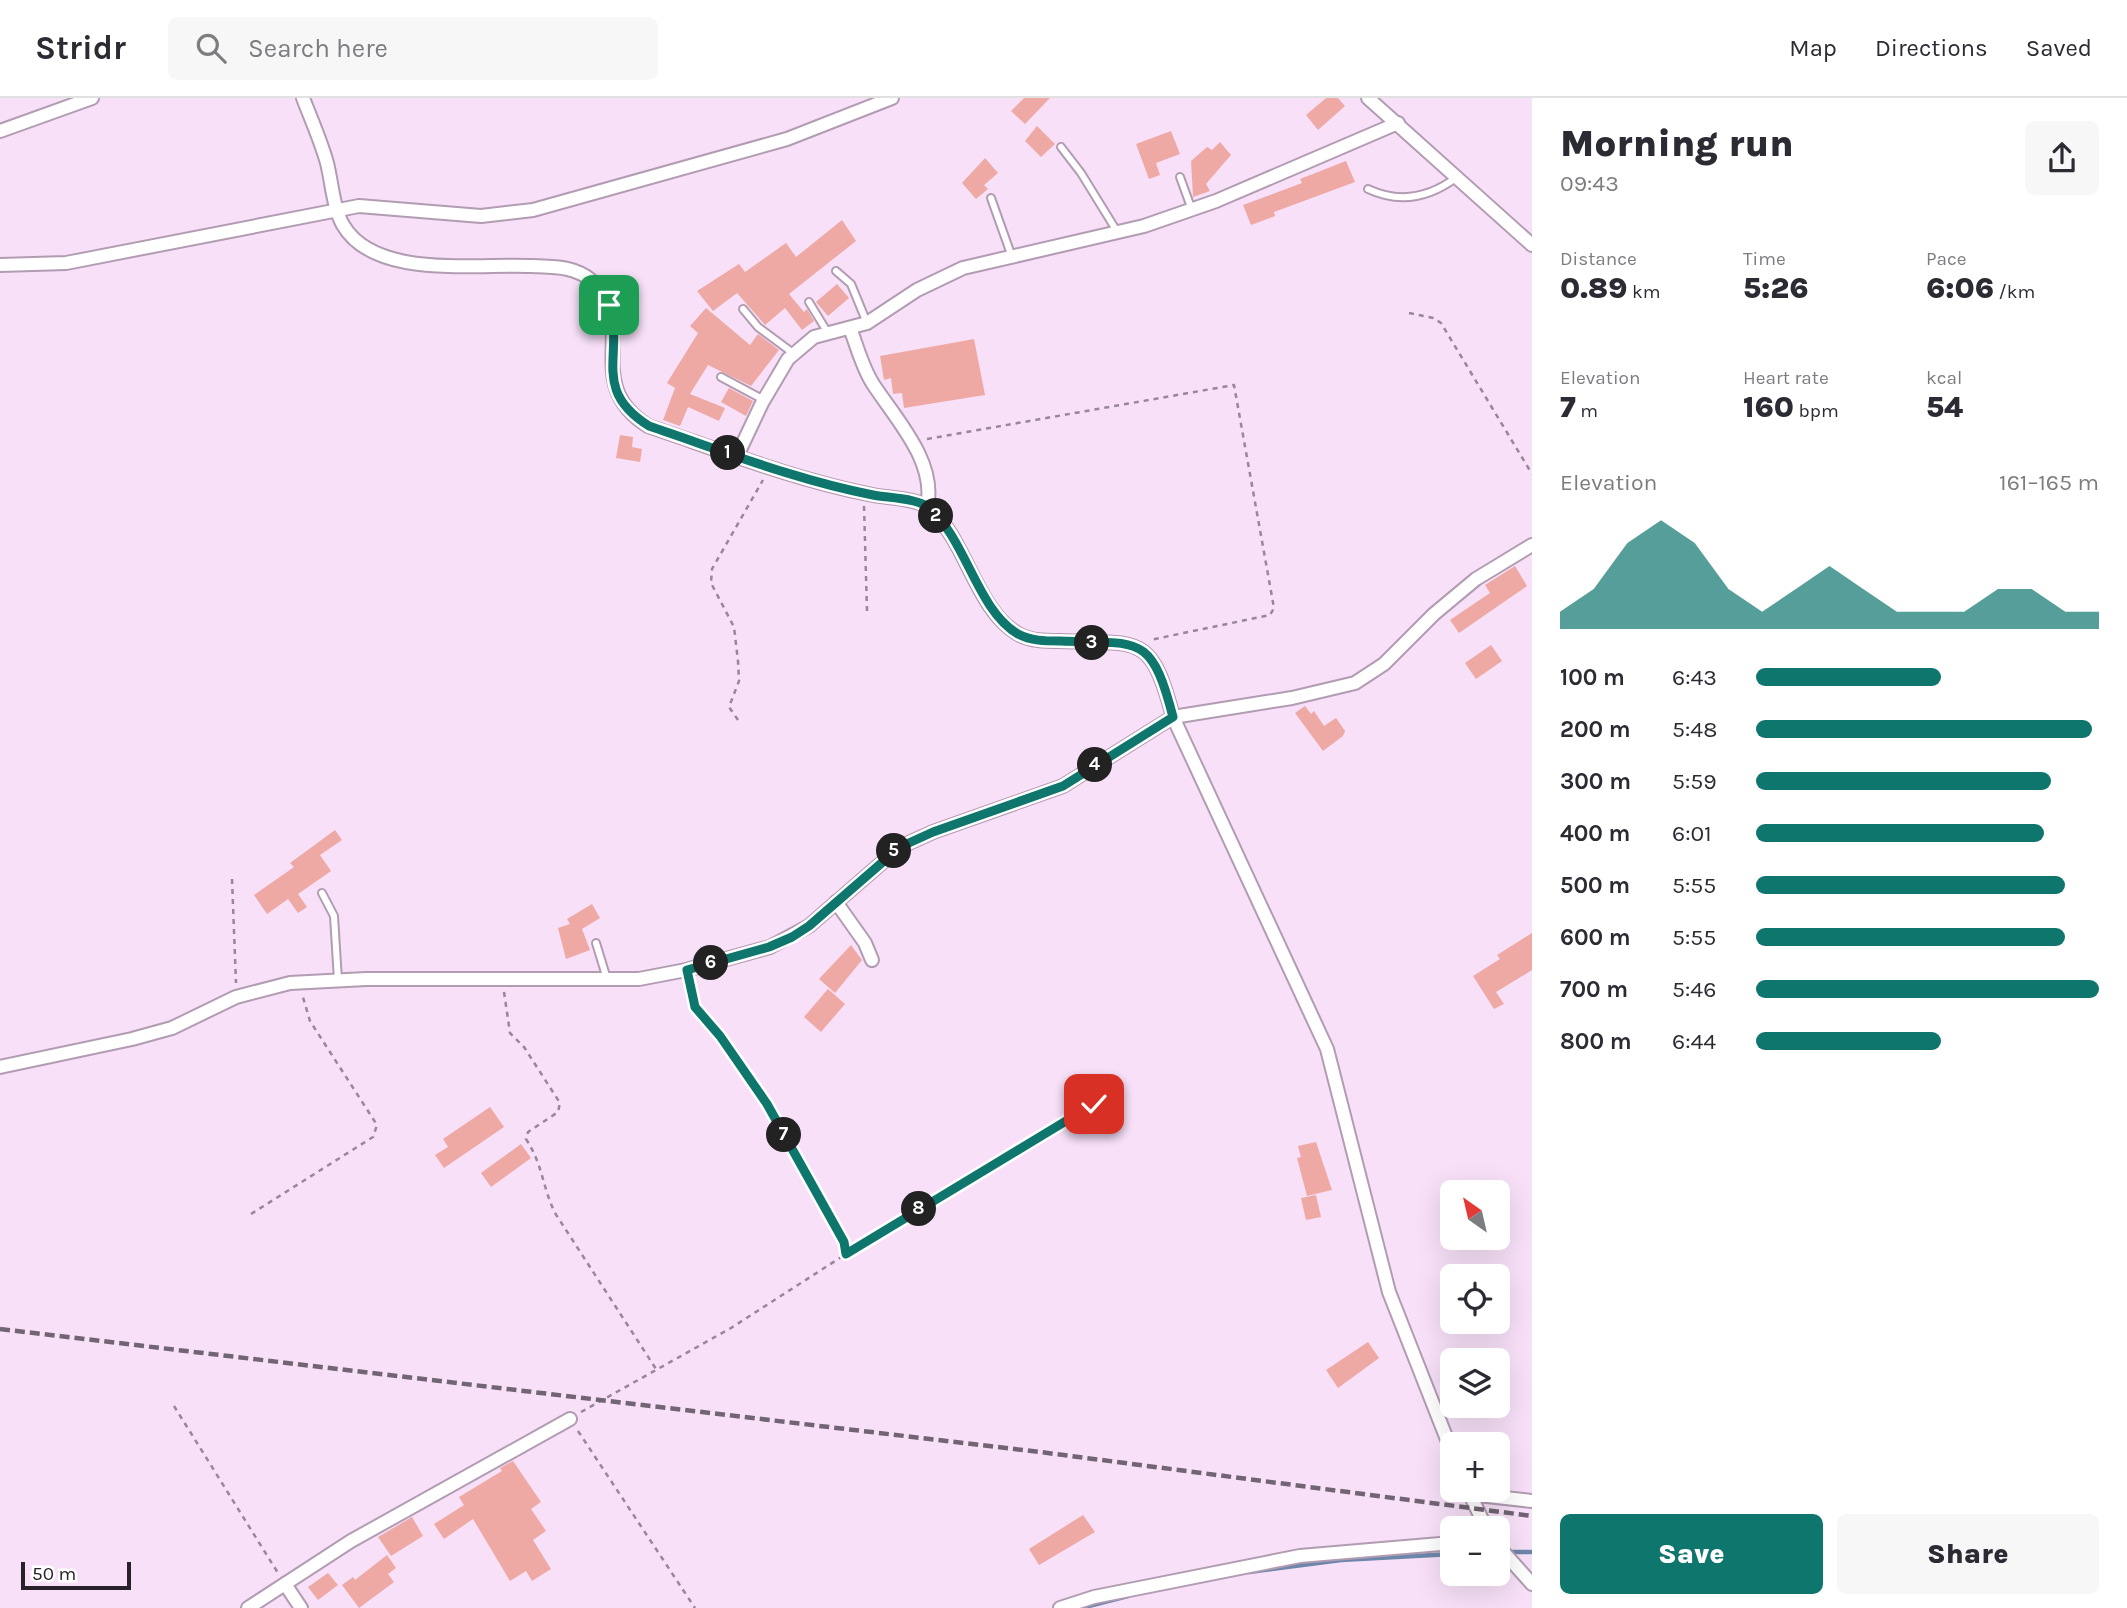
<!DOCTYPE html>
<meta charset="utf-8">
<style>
:root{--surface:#fff;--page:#f7f7f7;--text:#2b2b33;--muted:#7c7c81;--line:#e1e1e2;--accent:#0f766e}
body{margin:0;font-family:Karla,sans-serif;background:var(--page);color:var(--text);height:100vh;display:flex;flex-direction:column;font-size:26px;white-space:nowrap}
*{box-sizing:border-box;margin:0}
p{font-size:23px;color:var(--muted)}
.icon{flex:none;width:38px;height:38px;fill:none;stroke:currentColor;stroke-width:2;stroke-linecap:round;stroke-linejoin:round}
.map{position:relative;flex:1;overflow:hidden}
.details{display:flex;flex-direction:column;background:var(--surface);width:595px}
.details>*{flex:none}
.needle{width:46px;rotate:326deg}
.fabs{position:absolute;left:1440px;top:1082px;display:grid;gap:14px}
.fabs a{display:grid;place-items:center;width:70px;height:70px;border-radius:10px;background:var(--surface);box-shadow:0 7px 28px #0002;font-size:35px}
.scale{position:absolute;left:21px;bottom:18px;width:110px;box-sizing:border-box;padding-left:7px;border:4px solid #29212a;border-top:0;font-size:19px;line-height:24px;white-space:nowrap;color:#29212a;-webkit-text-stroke:5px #fff;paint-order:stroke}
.pin{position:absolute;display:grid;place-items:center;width:60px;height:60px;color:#fff;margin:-30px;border-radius:14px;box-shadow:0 4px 10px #0006}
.km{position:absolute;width:35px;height:35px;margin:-18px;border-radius:50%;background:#222;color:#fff;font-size:19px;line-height:35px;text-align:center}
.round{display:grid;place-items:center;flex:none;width:74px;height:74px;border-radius:10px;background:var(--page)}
.headline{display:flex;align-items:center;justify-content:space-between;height:119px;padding:0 28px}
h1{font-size:38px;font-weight:800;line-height:52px}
.metrics{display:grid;grid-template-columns:repeat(3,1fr);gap:10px;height:119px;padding:7px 28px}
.metrics div{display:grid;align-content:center}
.metrics b{font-size:30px;font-weight:800}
.metrics small{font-size:19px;font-weight:400}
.metrics p{font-size:19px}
.chart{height:196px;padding:14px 28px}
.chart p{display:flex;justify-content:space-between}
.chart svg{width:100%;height:126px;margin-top:7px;fill:var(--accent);opacity:.7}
.button{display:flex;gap:14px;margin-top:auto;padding:14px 28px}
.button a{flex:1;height:80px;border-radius:10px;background:var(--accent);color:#fff;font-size:28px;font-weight:800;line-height:80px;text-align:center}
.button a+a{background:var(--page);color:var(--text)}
ul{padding:0 28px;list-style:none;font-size:23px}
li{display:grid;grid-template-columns:112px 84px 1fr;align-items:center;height:52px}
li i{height:18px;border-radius:9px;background:var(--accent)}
header{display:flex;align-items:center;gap:42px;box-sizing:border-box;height:98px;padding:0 35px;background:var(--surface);border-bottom:2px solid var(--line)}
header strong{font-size:33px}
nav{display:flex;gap:38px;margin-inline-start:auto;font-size:24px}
.search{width:490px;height:63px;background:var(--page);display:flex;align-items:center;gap:18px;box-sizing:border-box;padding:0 24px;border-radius:10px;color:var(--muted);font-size:26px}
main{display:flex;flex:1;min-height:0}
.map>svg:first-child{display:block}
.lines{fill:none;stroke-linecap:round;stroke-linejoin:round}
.stream{stroke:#6c86ac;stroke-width:4.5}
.building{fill:#efa9a5}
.service-casing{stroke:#b29cb2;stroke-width:10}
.minor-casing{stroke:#b29cb2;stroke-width:16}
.path{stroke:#978798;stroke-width:2.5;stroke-dasharray:5 5;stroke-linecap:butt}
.service{stroke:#fff;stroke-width:6}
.minor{stroke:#fff;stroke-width:12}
.rail{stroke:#726573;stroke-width:4.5;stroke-dasharray:10 5;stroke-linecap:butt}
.route-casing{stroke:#fff;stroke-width:14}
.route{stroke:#0f766e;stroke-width:9}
</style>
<header>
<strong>Stridr</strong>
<div class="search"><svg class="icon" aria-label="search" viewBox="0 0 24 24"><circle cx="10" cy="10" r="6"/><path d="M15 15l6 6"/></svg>Search here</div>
<nav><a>Map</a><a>Directions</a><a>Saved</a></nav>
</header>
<main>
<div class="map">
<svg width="1532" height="1510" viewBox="0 0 1532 1510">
<rect width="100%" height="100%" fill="#f7e0f8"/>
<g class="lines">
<!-- stream -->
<g class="stream">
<polyline points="1506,1454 1532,1454"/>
<polyline points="1249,1474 1341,1462 1452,1456"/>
<polyline points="1081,1510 1128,1498"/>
</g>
</g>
<!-- building -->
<g class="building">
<polygon points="1024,0 1050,0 1025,26 1011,13"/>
<polygon points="1326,0 1338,0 1345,8 1318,32 1306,17"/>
<polygon points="1037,28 1055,46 1041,59 1025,43"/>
<polygon points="1171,33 1180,56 1156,65 1160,77 1149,81 1136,46"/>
<polygon points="1220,44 1231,57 1206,86 1210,93 1193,99 1191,63 1207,49 1212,52"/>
<polygon points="985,60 998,75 984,87 988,91 976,101 962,85"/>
<polygon points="1346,63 1355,84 1274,114 1275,118 1251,127 1243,107 1302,85 1300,81"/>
<polygon points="842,122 856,143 789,196 804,214 807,211 814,223 802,232 785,210 765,227 737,195 713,213 697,193 739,166 745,174 786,145 796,159"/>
<polygon points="837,186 849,200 828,218 816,204"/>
<polygon points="706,210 750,247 758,236 779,252 751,288 708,267 690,296 725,310 719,323 688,309 680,328 663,322 675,290 667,285 698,235 690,228"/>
<polygon points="974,241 985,297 904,310 902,295 893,296 891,280 884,282 880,258"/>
<polygon points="729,290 753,303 746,318 721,304"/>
<polygon points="620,337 633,339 632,349 642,351 640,364 616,360"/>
<polygon points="1515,468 1527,488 1459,535 1450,522 1490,495 1485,487"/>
<polygon points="1491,547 1502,563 1476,581 1465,565"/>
<polygon points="1305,608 1311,616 1314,613 1324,628 1336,620 1345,633 1343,638 1323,653 1295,615"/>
<polygon points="335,732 342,742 320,757 331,773 298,796 307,809 298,815 288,801 267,816 254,797 294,769 290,765"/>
<polygon points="592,806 600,820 582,831 590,852 566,861 558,830 570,826 567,821"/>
<polygon points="1532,835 1532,872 1496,894 1504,906 1494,911 1473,878 1500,861 1497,857"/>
<polygon points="851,847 862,862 835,895 819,881"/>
<polygon points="828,891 845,906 821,934 804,919"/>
<polygon points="490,1009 504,1029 444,1070 435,1057 448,1049 443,1041"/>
<polygon points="1316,1044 1332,1092 1307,1098 1297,1060 1301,1059 1298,1048"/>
<polygon points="521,1046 531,1060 491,1089 481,1075"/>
<polygon points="1316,1097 1321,1119 1306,1122 1301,1100"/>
<polygon points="1368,1244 1379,1260 1338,1290 1326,1272"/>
<polygon points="513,1363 541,1404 531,1411 546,1433 533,1442 551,1471 532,1483 526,1473 510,1483 473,1421 444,1441 434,1426 464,1407 459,1399 502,1373 500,1370"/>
<polygon points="1083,1417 1095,1434 1039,1467 1029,1451"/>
<polygon points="412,1419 423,1438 391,1458 378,1439"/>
<polygon points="387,1457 396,1470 388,1476 394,1484 359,1510 342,1487 353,1479 355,1482"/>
<polygon points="328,1475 338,1487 318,1502 308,1489"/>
</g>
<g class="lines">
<!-- service casing -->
<g class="service-casing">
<g id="service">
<polyline points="1061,49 1081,75 1118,135"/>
<polyline points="1180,79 1192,112"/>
<path d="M1368,91C1400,106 1429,100 1457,79"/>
<polyline points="991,100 1012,159"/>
<polyline points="836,173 851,186 867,225"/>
<polyline points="809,204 828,235"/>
<polyline points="743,211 758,229 793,255"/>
<polyline points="721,279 764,302"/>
<polyline points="322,795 334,818 338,882"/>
<polyline points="596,845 607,881"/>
</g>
</g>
<!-- minor casing -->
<g class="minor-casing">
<g id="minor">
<path d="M303,0C311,21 321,43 327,65C332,85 333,109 343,127C375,182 477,165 532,168C554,169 575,168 592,183C640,227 580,285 648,328C722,353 796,382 873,397C888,400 917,400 929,410C966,441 976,512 1018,536C1031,543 1045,543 1060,543C1139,546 1151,534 1173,619L1327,951L1389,1194L1452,1354"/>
<polyline points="1368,0 1532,147"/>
<polyline points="0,33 92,0"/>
<polyline points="0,167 66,165 359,108 481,118 533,112 787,41 892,0"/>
<path d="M850,230C857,248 862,269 873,286C895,320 937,364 927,408"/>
<polyline points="737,358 762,305 788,261 814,239 867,225 917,192 963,170 1144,128 1216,103 1398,25"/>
<polyline points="836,804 865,845 872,862"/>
<polyline points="0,969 132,941 172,930 236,899 290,885 366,881 639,881 686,872 770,849 809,828 900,749 933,734 1063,688 1173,619 1292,600 1355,585 1384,566 1434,516 1476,481 1532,447"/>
<polyline points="1468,1392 1486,1430"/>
<polyline points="1469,1396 1532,1403"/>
<polyline points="1498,1448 1532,1486"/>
<polyline points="285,1486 301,1510"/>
<polyline points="248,1510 351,1443 570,1321"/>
<polyline points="1060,1510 1094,1499 1300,1458 1452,1445"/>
</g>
</g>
<!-- path -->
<g class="path">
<polyline points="1409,215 1433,220 1441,225 1532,376"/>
<polyline points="927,341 1234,287 1274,510 1270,517 1150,542"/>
<polyline points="864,408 867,513"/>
<polyline points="738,622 729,609 739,583 738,563 734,529 711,485 712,471 763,382"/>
<polyline points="232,781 236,885"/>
<path d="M504,894L510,935L524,949L560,1005L558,1014L528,1034L526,1041C543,1067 542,1088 555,1115L656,1271"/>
<polyline points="251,1116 373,1039 377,1027 310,923 302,896"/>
<polyline points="846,1156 1094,1006 1126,983"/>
<polyline points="174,1308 278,1475"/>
<polyline points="581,1314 731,1230 846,1156 843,1144 767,1006 720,938 695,909 690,886"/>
<polyline points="578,1333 695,1510"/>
</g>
<!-- service -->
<use href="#service" class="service"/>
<!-- minor -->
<use href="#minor" class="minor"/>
<!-- rail -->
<polyline class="rail" points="0,1231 1040,1354 1532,1418"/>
</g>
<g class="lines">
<!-- route casing -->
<g class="route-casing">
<path id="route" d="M609,207C625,256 590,291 649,328C723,353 796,382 873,397C888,400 917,400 929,410C966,441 977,512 1018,536C1031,543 1045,543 1060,543C1139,546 1151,534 1173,619L1063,688L933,734L900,749L809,828L792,839L769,849L687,872L695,909L720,938L767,1006L844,1144L846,1156L1094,1006"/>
</g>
<!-- route -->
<use href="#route" class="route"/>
</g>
</svg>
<div class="fabs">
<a><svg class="needle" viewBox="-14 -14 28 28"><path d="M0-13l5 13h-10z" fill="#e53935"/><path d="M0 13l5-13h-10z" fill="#7c7c81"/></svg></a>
<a><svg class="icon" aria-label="locate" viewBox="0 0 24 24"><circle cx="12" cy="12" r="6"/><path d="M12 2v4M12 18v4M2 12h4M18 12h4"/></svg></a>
<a><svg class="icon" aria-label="layers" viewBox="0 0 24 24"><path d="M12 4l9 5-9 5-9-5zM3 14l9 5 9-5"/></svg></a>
<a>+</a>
<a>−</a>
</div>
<div class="scale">50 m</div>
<div class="pin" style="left:609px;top:207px;background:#1e9e55"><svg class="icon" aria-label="arrive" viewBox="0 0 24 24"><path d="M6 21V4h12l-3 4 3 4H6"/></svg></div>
<div class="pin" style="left:1094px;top:1006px;background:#d93025"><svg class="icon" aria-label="check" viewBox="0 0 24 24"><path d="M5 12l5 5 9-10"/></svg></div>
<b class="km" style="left:728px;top:355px">1</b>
<b class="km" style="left:936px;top:418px">2</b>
<b class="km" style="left:1092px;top:545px">3</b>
<b class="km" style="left:1095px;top:667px">4</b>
<b class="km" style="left:894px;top:753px">5</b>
<b class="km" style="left:711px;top:865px">6</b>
<b class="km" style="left:784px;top:1037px">7</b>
<b class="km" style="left:919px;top:1111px">8</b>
</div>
<section class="details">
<div class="headline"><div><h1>Morning run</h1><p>09:43</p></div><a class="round"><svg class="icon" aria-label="share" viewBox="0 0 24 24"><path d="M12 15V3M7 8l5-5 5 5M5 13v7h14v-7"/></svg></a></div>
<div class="metrics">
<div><p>Distance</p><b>0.89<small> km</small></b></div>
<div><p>Time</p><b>5:26</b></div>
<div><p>Pace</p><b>6:06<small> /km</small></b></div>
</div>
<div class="metrics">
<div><p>Elevation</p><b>7<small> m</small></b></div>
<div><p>Heart rate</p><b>160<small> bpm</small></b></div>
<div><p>kcal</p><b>54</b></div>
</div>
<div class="chart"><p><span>Elevation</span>161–165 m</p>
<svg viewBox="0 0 160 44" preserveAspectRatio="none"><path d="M0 44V38L10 30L20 14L30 6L40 14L50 30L60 38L70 30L80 22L90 30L100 38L110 38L120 38L130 30L140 30L150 38L160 38V44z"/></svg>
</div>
<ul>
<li><b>100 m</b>6:43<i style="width:54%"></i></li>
<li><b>200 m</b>5:48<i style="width:98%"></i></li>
<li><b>300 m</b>5:59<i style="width:86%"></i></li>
<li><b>400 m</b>6:01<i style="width:84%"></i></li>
<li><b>500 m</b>5:55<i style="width:90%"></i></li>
<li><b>600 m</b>5:55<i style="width:90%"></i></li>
<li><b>700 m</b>5:46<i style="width:100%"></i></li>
<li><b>800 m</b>6:44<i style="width:54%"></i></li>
</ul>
<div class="button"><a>Save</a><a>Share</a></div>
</section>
</main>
